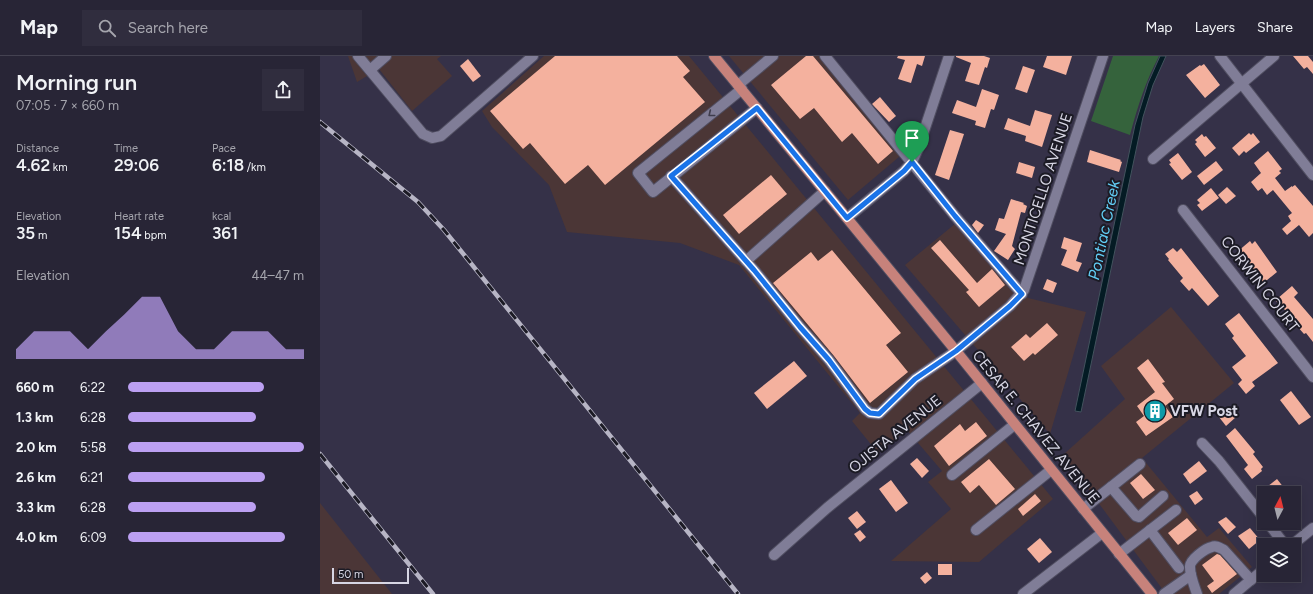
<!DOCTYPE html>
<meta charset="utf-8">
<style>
:root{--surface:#282536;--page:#302d3e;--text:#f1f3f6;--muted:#a5a5ad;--line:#444251;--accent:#bca0f2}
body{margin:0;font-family:Figtree,sans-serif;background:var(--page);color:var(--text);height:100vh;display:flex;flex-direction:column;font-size:15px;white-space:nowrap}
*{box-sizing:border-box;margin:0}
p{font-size:13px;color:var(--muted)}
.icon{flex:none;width:22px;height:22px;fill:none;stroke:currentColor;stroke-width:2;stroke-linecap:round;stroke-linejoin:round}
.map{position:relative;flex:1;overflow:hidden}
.drawer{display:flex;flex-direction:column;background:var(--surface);width:320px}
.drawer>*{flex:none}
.needle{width:26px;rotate:7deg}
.buttons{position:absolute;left:937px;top:430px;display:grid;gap:8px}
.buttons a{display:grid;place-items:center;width:44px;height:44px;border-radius:0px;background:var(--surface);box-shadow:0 4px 16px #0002,0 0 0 1px var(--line);font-size:20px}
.scale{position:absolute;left:12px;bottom:10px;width:77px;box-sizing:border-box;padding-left:4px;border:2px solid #d7d6e4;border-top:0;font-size:11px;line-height:14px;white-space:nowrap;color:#d7d6e4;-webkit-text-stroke:3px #1c1b25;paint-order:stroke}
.pin{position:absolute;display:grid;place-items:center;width:34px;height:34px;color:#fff;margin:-41px -17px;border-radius:50% 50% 50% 0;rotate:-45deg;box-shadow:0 0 4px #0007}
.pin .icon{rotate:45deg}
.round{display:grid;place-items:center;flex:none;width:42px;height:42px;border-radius:0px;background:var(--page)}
.headline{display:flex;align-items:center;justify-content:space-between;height:68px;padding:0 16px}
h1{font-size:22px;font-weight:600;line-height:30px}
.figures{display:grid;grid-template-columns:repeat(3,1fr);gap:6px;height:68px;padding:4px 16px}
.figures div{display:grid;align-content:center}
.figures b{font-size:17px;font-weight:600}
.figures small{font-size:11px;font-weight:400}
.figures p{font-size:11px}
.chart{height:112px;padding:8px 16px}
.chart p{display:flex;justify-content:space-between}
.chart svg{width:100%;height:72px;margin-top:4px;fill:var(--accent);opacity:.7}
ul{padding:0 16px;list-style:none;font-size:13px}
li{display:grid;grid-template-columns:64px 48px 1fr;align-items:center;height:30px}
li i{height:10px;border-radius:5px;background:var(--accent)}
header{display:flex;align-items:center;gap:24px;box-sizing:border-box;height:56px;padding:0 20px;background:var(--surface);border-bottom:1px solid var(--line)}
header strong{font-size:19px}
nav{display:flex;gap:22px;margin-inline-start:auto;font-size:14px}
.search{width:280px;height:36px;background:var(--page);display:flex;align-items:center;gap:10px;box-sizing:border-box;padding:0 14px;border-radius:0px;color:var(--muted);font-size:15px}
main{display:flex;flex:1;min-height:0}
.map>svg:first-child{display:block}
.commercial{fill:#4b3637}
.industrial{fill:#4b3636}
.green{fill:#35633c}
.water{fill:#041b24;stroke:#43535e}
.building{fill:#f4b19e}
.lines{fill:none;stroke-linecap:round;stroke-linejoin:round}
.minor-casing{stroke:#504e61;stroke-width:12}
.major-casing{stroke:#504e61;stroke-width:12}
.minor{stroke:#807d97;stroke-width:10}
.major{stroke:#c7827b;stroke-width:10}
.rail-casing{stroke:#b7b5c5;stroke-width:4.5}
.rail{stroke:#1c1b25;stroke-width:3;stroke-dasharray:9;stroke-linecap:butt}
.oneway{stroke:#3f3d4d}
.route-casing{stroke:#fff;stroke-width:8}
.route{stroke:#1a73e8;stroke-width:5}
.labels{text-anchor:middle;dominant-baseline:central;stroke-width:4;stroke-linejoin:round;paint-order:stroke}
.street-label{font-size:15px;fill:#d7d6e4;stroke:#1c1b25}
.poi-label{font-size:15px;font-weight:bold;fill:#d7d6e4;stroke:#1c1b25;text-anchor:start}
.water-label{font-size:16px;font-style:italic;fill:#62cef6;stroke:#1c1b25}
</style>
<header>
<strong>Map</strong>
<div class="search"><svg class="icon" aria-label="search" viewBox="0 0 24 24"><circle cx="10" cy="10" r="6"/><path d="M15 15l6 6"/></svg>Search here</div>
<nav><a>Map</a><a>Layers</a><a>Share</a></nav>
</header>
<main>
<section class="drawer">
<div class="headline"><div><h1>Morning run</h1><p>07:05 · 7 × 660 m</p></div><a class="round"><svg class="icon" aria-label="share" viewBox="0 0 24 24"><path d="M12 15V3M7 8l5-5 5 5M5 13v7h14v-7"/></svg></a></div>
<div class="figures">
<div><p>Distance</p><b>4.62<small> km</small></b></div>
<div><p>Time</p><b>29:06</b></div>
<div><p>Pace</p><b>6:18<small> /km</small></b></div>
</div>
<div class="figures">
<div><p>Elevation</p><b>35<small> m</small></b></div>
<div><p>Heart rate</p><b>154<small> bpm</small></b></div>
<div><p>kcal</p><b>361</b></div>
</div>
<div class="chart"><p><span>Elevation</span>44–47 m</p>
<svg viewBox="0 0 160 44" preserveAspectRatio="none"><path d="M0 44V38L10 27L20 27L30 27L40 38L50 27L60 17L70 6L80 6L90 27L100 38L110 38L120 27L130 27L140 27L150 38L160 38V44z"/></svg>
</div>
<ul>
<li><b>660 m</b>6:22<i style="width:77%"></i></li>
<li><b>1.3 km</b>6:28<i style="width:73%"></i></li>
<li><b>2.0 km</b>5:58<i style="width:100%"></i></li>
<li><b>2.6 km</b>6:21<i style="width:78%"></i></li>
<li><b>3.3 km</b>6:28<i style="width:73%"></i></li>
<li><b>4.0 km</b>6:09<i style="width:89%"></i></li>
</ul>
</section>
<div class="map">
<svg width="993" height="538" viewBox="0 0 993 538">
<rect width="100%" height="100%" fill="#353148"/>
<!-- commercial -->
<g class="commercial">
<polygon points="409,0 507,0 586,95 528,144"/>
<polygon points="641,163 708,242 766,256 730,378 585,209"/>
<polygon points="851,251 914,327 822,402 887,481 899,472 932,511 899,538 846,538 743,399 805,343 781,310"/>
<polygon points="0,447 72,538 0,538"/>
</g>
<!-- industrial -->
<g class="industrial">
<polygon points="28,0 121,0 117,3 132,20 92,55 59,13 37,26"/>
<polygon points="224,0 369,0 733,443 659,506 571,505 631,453 608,426 622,415 587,374 558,397 532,365 540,357 419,209 360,187 247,176 229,129 172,71 162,55"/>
</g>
<!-- green -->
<path class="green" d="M793,0H839C825,27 818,49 810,79L771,65Z"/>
<!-- water -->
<polygon class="water" points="840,0 846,0 833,29 823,61 761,356 755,355 815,69 828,27"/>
<!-- building -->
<g class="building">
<polygon points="235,0 357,0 370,15 363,21 385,46 285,129 268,109 245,128 210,87 203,93 170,55"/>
<polygon points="486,0 493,0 573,95 558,108 532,77 522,86 494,52 480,63 451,29"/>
<polygon points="578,0 605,0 602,10 597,8 591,27 578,23 585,4 577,2"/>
<polygon points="636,0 664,0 670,2 667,12 665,11 659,29 645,25 651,7 636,1"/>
<polygon points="727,0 752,0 746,19 723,11"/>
<polygon points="973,0 988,0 993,6 993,18 987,11 984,13"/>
<polygon points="148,3 161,20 153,26 140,10"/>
<polygon points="884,8 900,29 885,42 866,19 880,9 881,10"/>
<polygon points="703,10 715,14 707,37 695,33"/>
<polygon points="662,33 679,39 674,54 671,53 665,72 655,69 656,65 632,57 637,44 656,51"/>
<polygon points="560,41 576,60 569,66 552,48"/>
<polygon points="715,54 732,59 722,91 705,85 706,80 684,73 688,62 710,70"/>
<polygon points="630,74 644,78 629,124 615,119"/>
<polygon points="929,77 931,79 933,77 940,86 926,97 924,95 919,100 912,92"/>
<polygon points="882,78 884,81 886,80 896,92 885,101 875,88 877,86 875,84"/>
<polygon points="770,94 801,104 800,105 802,106 799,116 767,106"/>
<polygon points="948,95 962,113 959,115 961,117 955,122 965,135 972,130 972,131 975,129 993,150 993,177 989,181 979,169 967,179 962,173 971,165 968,160 972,157 953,134 947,139 942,132 938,135 931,126 941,117 934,107"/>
<polygon points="858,97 872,116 862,124 849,108 851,107 849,104"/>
<polygon points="896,105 903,114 884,129 877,120"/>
<polygon points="699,106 715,111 712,122 696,117"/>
<polygon points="451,119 467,138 419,178 403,159"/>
<polygon points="907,131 916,140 906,148 898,139"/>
<polygon points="891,132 899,142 882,155 877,149 880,147 877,144"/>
<polygon points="691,143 704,147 703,148 707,150 705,157 701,156 692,190 695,193 688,204 674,195 686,178 675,174 679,162 684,163"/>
<polygon points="656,164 664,169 658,177 652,169"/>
<polygon points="744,181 762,187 756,205 762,207 758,216 741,209 747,194 741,192"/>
<polygon points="620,184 657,227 672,213 685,229 659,251 646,236 649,234 611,192"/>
<polygon points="930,185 932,188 935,185 957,216 941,229 925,210 927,208 917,196"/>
<polygon points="853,192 857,196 861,192 899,240 888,250 872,232 869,235 860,225 863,222 848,204 849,203 845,198"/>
<polygon points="512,194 581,277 566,289 588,316 550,347 514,300 453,227 491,196 498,205"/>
<polygon points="727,223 737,227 733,237 723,233"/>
<polygon points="972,230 978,237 974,241 993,263 993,286 986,277 984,278 970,262 972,261 956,245 958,244 957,243"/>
<polygon points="919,257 958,307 932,326 935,330 926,338 918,328 922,324 912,311 926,300 912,282 914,280 905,268"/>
<polygon points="727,267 738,279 715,299 713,297 704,305 691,291 706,278 710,282"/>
<polygon points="828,303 845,326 842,327 854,343 845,350 853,361 826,380 816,366 824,360 817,350 835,336 817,312"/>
<polygon points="474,305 487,320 447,353 434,337"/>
<polygon points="971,335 991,361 979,369 960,344"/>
<polygon points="909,352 916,361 906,370 899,361"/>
<polygon points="656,366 667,380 629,410 614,390 640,368 645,375"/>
<polygon points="915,372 935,396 933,398 943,411 941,413 942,415 932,423 924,413 928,409 906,380"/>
<polygon points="597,402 609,415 602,422 590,408"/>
<polygon points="669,403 695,433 676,449 659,429 650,437 641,426"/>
<polygon points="879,405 887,415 870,428 863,418"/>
<polygon points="821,418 835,434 823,443 810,427"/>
<polygon points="957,423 968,437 953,437 948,430"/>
<polygon points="571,424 588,447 576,456 559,433"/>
<polygon points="877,435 883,443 875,449 869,440"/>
<polygon points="715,438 721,445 703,460 698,453"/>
<polygon points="537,455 546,466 537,473 528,462"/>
<polygon points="906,461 916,471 908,478 898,466"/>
<polygon points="867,462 877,474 858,489 848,477"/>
<polygon points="930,472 940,484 929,493 918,480"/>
<polygon points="540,474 546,481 540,486 534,478"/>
<polygon points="720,482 732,496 719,507 707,493"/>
<polygon points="897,498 900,499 917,518 892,537 887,530 894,525 882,509"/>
<rect x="618" y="508" width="14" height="11"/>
<polygon points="607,516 612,522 605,528 600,522"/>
</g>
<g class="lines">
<!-- minor casing -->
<g class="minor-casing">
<g id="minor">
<polyline points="38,0 103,78 112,82 121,80 213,0"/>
<polyline points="505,0 635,160 702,238"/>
<polyline points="900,0 993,119"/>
<polyline points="50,14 66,0"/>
<polyline points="418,29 453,0"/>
<polyline points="422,33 318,117 333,136 437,52"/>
<polyline points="833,103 954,0"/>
<polyline points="351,120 434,214 480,271 509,304 545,353 550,357 559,358 595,323 636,295 690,250 704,234 783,0"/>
<polyline points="863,154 993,321"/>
<polyline points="527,162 584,115 592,106 598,93 629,0"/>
<polyline points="426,205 505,135"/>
<polyline points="882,387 899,405 944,462"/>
<polyline points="820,408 791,431 816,460 819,461 843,440"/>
<polyline points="632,419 694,369"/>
<polyline points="763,453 791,431"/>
<polyline points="948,467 965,489"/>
<polyline points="656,474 731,414"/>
<polyline points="830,474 859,512"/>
<polyline points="972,489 993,472"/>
<polyline points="799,498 856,454"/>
<polyline points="454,499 507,452 662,327"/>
<polyline points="703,538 782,477"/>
<polyline points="844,538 871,519"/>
<path d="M877,538C874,529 870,520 870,511C869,504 886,492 892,491C896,489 900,492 904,494L931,524"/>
<polyline points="914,538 944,513"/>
</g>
</g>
<!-- major casing -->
<g class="major-casing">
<polyline id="major" points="394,0 636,295 832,538"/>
</g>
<!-- minor -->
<use href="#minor" class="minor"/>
<!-- major -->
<use href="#major" class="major"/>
<!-- rail casing -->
<g class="rail-casing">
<g id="rail">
<polyline points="0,66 98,146 124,174 418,538"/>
<polyline points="0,398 113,538"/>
</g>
</g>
<!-- rail -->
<use href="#rail" class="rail"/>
</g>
<!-- one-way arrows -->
<defs><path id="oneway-chevron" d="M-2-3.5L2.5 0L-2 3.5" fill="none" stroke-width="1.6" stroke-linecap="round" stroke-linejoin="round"/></defs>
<use class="oneway" href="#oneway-chevron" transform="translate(391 58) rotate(141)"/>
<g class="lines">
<!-- route casing -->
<g class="route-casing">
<polygon id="route" points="437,52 527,162 584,115 592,106 635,160 702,238 690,250 636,295 595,323 559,358 550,357 545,353 509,304 480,271 434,214 351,120"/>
</g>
<!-- route -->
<use href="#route" class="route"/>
</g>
<!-- icons -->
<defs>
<g id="building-disc" transform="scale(1.15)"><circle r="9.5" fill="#0f9aa8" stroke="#1c1b25"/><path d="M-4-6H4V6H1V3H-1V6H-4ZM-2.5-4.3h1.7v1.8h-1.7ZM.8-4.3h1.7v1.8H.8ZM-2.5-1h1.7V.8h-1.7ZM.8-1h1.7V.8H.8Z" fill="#fff"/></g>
</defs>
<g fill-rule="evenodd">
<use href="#building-disc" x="835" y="355"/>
</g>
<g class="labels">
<!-- street labels -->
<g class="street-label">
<text transform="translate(723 133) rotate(-72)">MONTICELLO AVENUE</text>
<text transform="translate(940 228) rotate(52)">CORWIN COURT</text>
<text transform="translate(716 371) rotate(51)">CESAR E. CHAVEZ AVENUE</text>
<text transform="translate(575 378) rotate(-39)">OJISTA AVENUE</text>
</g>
<!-- poi labels -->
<g class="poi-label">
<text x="850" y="355">VFW Post</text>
</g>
<!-- water labels -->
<g class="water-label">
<text transform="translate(784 174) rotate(-78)">Pontiac Creek</text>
</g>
</g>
</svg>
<div class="buttons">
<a><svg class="needle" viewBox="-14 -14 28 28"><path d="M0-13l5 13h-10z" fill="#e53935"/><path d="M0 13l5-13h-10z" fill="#a5a5ad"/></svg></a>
<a><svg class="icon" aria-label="layers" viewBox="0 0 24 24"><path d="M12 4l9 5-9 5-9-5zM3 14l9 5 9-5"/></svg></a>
</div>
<div class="scale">50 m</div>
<div class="pin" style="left:592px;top:106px;background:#1e9e55"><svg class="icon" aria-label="arrive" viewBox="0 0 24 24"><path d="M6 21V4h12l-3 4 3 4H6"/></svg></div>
</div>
</main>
